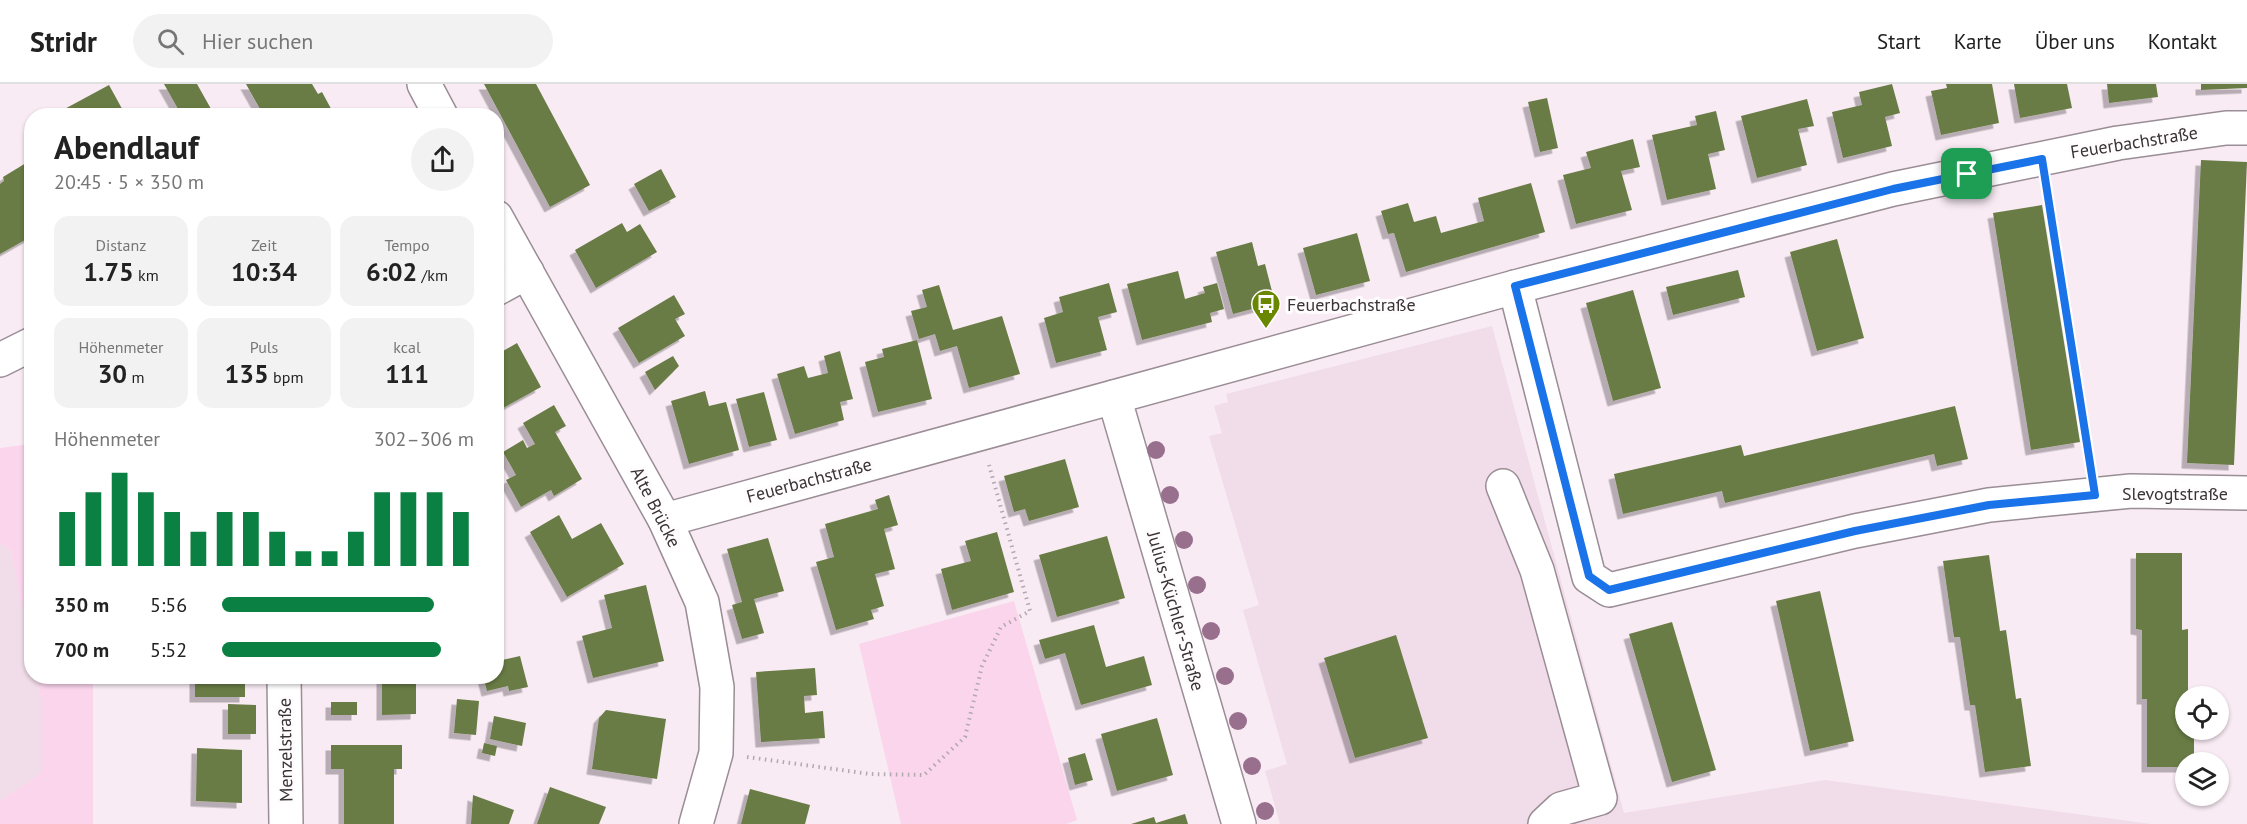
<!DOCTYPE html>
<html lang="de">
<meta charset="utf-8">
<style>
:root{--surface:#fff;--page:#f2f2f2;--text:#222;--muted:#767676;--line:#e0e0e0;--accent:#0b8043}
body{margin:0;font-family:"PT Sans",sans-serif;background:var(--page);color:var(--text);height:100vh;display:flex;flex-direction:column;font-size:22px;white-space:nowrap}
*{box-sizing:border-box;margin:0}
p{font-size:20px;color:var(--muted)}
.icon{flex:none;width:33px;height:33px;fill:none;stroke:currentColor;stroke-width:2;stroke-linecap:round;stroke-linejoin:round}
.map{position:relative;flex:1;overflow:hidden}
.side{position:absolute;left:24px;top:24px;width:480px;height:576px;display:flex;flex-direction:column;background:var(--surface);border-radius:24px;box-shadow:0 2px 4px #0004}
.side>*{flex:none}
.buttons{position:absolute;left:2175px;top:602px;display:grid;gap:12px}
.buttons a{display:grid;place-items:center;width:54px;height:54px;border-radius:50%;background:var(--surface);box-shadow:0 2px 4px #0004;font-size:30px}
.pin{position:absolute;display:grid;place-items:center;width:51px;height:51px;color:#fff;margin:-26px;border-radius:12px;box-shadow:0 3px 9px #0006}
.round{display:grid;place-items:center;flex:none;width:63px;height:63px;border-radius:32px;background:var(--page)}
.overview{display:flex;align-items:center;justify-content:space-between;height:102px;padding:0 30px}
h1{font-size:33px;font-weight:800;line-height:45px}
.figures{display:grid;grid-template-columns:repeat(3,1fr);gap:9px;height:102px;padding:6px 30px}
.figures div{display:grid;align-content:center;border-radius:15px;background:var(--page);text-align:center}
.figures b{font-size:26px;font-weight:800}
.figures small{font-size:16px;font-weight:400}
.figures p{font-size:16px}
.chart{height:168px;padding:12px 30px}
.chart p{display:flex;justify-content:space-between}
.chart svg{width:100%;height:108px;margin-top:6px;stroke:var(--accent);stroke-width:6}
ul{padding:0 30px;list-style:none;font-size:20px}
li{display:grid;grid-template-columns:96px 72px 1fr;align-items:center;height:45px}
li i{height:15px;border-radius:8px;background:var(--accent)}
header{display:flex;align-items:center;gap:36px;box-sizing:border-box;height:84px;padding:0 30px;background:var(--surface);border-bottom:2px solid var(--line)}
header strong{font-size:28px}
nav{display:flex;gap:33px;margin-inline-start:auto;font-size:21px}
.search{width:420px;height:54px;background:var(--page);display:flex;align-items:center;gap:15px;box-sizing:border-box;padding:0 21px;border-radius:33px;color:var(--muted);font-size:22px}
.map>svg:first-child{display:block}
.built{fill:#f1dce9}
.green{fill:#fad5ec}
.building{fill:#697b45;filter:url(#shadow)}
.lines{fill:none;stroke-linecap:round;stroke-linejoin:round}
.minor-casing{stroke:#9a8d95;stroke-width:36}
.path{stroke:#b3a8af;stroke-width:4;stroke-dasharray:1.5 4.5;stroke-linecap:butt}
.minor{stroke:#fff;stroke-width:33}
.tree{fill:#996f8e}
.route-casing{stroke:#fff;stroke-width:12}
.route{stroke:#1a73e8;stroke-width:8}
.labels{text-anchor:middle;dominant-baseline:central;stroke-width:6;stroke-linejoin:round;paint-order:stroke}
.street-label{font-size:18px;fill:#393336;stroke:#fffcfe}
.poi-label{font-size:18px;fill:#393336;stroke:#fffcfe;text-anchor:start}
</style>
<header>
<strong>Stridr</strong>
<div class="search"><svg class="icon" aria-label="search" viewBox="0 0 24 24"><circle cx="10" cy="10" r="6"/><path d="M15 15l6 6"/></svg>Hier suchen</div>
<nav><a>Start</a><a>Karte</a><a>Über uns</a><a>Kontakt</a></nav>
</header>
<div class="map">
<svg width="2247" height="740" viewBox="0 0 2247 740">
<defs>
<filter id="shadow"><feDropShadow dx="-5.5" dy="5.5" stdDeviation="0" flood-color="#0004"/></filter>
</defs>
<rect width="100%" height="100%" fill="#f9ebf4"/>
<!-- built -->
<g class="built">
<polygon points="1492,242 1624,729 1825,696 2151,740 1280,740 1265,687 1287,680 1243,526 1259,521 1209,352 1222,349 1214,322 1228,318 1226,310"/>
<polygon points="0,460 11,466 31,568 32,592 36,593 41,613 41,689 0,717"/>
</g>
<!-- green -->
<g class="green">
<polygon points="31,360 32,360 31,568 11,466 0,460 0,364"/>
<polygon points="1014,517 1077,736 1066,740 901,740 859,560"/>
<polygon points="36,593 93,593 93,740 0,740 0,717 41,689 41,613"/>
</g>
<!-- building -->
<g class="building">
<polygon points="164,0 197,0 215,32 182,32"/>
<polygon points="246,0 312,0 318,10 322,8 335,32 264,32"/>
<polygon points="484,0 536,0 590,101 550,123"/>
<polygon points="1892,0 1900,29 1885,33 1892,62 1843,74 1832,28 1862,21 1859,8"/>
<polygon points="1946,0 1992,0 1999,39 1941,51 1931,7 1947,4"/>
<polygon points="2014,0 2067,0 2072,24 2020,34"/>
<polygon points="2107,0 2156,0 2158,13 2109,19"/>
<polygon points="2201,0 2247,0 2247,4 2201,6"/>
<polygon points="109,1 126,32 60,32 59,28"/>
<polygon points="1547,14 1558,64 1540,68 1528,18"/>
<polygon points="1807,15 1814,42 1798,45 1807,81 1757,94 1741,32"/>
<polygon points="1716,27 1725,66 1708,70 1716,105 1667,116 1652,51 1697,41 1695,32"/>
<polygon points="1633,55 1640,83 1621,87 1632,126 1576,140 1563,91 1591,84 1586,68"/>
<polygon points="2201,76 2247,78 2234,381 2187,379"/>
<polygon points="26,79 32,88 32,152 0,170 0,100 4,97 3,93"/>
<polygon points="661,85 676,113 649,127 634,100"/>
<polygon points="1531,99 1545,148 1406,188 1394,149 1388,150 1381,127 1408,119 1414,138 1436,132 1441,149 1484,137 1478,114"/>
<polygon points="2042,121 2080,358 2031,366 1993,129"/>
<polygon points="622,139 627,148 640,140 657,168 596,204 575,166"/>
<polygon points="1357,149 1370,197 1316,211 1303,164"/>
<polygon points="1837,155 1864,254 1817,267 1790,168"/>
<polygon points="1252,158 1258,182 1265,180 1275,219 1233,230 1216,168"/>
<polygon points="1738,186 1745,213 1673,231 1666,203"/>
<polygon points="1178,187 1185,215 1205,209 1203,203 1217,199 1224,225 1210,229 1212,238 1142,256 1127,200"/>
<polygon points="1109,199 1117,228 1098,233 1107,266 1056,279 1044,234 1063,228 1059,213"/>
<polygon points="939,201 953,246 1002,232 1020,290 969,304 957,262 940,267 935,250 919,255 911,227 927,223 922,206"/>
<polygon points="1633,206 1661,304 1613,317 1586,219"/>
<polygon points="674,211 685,230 675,235 685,252 639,279 618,244"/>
<polygon points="917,256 932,315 878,328 865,278 884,273 882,265"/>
<polygon points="517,259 541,303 496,328 496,271"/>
<polygon points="840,267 853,315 840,318 844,336 795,350 777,290 804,282 808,294 828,289 824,272"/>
<polygon points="673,272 679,282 655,306 645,288"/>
<polygon points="705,307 709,322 726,318 739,366 689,380 671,317"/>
<polygon points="764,308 777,356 749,363 736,315"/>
<polygon points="554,321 566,342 555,348 582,395 554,412 551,406 521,423 506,396 516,391 503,368 523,356 527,364 535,360 523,339"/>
<polygon points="1955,322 1968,375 1937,382 1934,370 1725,419 1722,407 1623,430 1614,390 1741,361 1744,372"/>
<polygon points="1065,375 1079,423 1029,437 1025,425 1014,428 1004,392"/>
<polygon points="889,411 898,441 884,445 895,485 875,490 884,522 871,526 874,535 836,546 816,478 834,473 825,440 878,425 875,416"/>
<polygon points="559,431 572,455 601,439 624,480 567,513 530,448"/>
<polygon points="997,448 1014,508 952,526 941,485 971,477 965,457"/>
<polygon points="1107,452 1125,514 1057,533 1039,471"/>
<polygon points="768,454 784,507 754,515 764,549 742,555 732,521 742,518 727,465"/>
<polygon points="2136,469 2182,469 2182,546 2188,545 2188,612 2186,612 2186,645 2194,645 2194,678 2186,678 2186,683 2147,683 2147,615 2142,615 2142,546 2136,545"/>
<polygon points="1989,471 2000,547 2006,546 2016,615 2021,614 2031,682 1985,688 1975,621 1970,621 1960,553 1954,553 1943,477"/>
<polygon points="646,501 664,577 593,594 582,552 612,544 604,511"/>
<polygon points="1820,507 1854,657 1810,667 1776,517"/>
<polygon points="1672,538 1716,686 1672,698 1629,550"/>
<polygon points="1094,541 1106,583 1144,572 1152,601 1081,621 1065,569 1045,575 1039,556"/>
<polygon points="1396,551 1428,654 1355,674 1324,574"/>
<polygon points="520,572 528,603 509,607 508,602 487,607 483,592 496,592 496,582 503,581 502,576"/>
<polygon points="815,584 817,611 804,612 805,629 823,627 825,654 761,658 756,588"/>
<rect x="195" y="592" width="50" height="21"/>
<polygon points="382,592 416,592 416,630 382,631"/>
<polygon points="457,615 479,617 476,651 454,649"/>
<rect x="331" y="618" width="26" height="13"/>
<polygon points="228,620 256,621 256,650 228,650"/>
<polygon points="606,626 666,635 657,695 592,685 599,634"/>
<polygon points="494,632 526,639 522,662 490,655"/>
<polygon points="1157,634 1173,691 1117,707 1101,650"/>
<polygon points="484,659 497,662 495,672 482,669"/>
<polygon points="331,661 402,661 402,685 394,685 394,740 344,740 344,685 331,685"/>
<polygon points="197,664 242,666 242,719 196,717"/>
<polygon points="1085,669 1093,696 1075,701 1068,674"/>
<polygon points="550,703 606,723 599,740 537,740"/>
<polygon points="750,705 810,721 805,740 741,740"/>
<polygon points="473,711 514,726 509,740 471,740"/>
<polygon points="1185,730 1188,740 1131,740 1154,733 1156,739"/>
</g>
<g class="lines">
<!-- minor casing -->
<g class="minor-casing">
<g id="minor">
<polyline points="424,0 441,32"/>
<polyline points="496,133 665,436 702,518 717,603 716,669 696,740"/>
<polyline points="1515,203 1589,493 1609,506 1855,447 1989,421 2131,407 2247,409"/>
<polyline points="496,205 527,188"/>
<polyline points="0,276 32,260"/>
<polyline points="1114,313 1239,740"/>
<polyline points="1503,402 1537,486 1600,714 1561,725 1545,740"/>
<polyline points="665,436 1515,203 1893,105 2118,59 2226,44 2247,44"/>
<polyline points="284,592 286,740"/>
</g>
</g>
<!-- path -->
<g class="path">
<polyline points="2047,105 2090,379"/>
<polyline points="747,673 870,690 924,691 965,653 982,582 1001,543 1030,527 989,381"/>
</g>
<!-- minor -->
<use href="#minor" class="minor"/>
</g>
<!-- trees -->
<g class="tree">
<circle cx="1156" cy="366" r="9"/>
<circle cx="1170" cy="411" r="9"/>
<circle cx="1184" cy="456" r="9"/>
<circle cx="1197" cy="501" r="9"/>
<circle cx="1211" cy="547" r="9"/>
<circle cx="1225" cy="592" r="9"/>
<circle cx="1238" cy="637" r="9"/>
<circle cx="1252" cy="682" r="9"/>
<circle cx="1265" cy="727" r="9"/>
</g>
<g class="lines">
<!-- route casing -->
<g class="route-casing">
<polygon id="route" points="2042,75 2095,411 1989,421 1855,447 1609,506 1589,492 1515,202 1893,105"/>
</g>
<!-- route -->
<use href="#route" class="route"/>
</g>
<!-- icons -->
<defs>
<g id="bus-pin" transform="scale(1.5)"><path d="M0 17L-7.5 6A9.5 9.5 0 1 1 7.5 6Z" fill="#698701" stroke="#fffcfe"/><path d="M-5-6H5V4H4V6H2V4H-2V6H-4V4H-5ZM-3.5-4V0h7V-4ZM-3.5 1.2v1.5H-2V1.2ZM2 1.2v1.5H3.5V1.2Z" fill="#fff"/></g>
</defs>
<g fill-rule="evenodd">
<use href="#bus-pin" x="1266" y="220"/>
</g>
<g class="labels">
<!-- street labels -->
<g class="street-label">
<text transform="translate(2134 58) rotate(-9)">Feuerbachstraße</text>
<text transform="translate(809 396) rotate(-15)">Feuerbachstraße</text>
<text x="2175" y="409">Slevogtstraße</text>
<text transform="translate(656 423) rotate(63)">Alte Brücke</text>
<text transform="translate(1176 527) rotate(74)">Julius-Küchler-Straße</text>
<text transform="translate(285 666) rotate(-91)">Menzelstraße</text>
</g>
<!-- poi labels -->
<g class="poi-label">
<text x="1287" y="220">Feuerbachstraße</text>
</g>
</g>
</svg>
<div class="buttons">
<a><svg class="icon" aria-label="locate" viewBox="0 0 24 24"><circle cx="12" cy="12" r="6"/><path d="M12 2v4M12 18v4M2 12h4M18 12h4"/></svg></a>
<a><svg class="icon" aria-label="layers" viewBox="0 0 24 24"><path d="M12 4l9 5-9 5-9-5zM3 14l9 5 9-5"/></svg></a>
</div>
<div class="pin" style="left:1967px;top:90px;background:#1e9e55"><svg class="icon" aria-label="arrive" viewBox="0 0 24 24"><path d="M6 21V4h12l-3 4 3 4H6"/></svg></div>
<section class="side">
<div class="overview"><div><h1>Abendlauf</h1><p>20:45 · 5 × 350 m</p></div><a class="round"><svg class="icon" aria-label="share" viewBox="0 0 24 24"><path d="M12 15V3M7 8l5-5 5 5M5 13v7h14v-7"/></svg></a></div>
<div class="figures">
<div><p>Distanz</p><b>1.75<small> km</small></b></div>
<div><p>Zeit</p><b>10:34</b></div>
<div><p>Tempo</p><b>6:02<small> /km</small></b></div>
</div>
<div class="figures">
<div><p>Höhenmeter</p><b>30<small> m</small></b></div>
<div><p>Puls</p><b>135<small> bpm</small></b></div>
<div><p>kcal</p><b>111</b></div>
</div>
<div class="chart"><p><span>Höhenmeter</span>302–306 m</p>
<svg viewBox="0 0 160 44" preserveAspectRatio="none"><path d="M5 44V22M15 44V14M25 44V6M35 44V14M45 44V22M55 44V30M65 44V22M75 44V22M85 44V30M95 44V38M105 44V38M115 44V30M125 44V14M135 44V14M145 44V14M155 44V22"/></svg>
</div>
<ul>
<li><b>350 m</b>5:56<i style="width:84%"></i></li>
<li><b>700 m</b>5:52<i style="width:87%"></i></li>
</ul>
</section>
</div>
